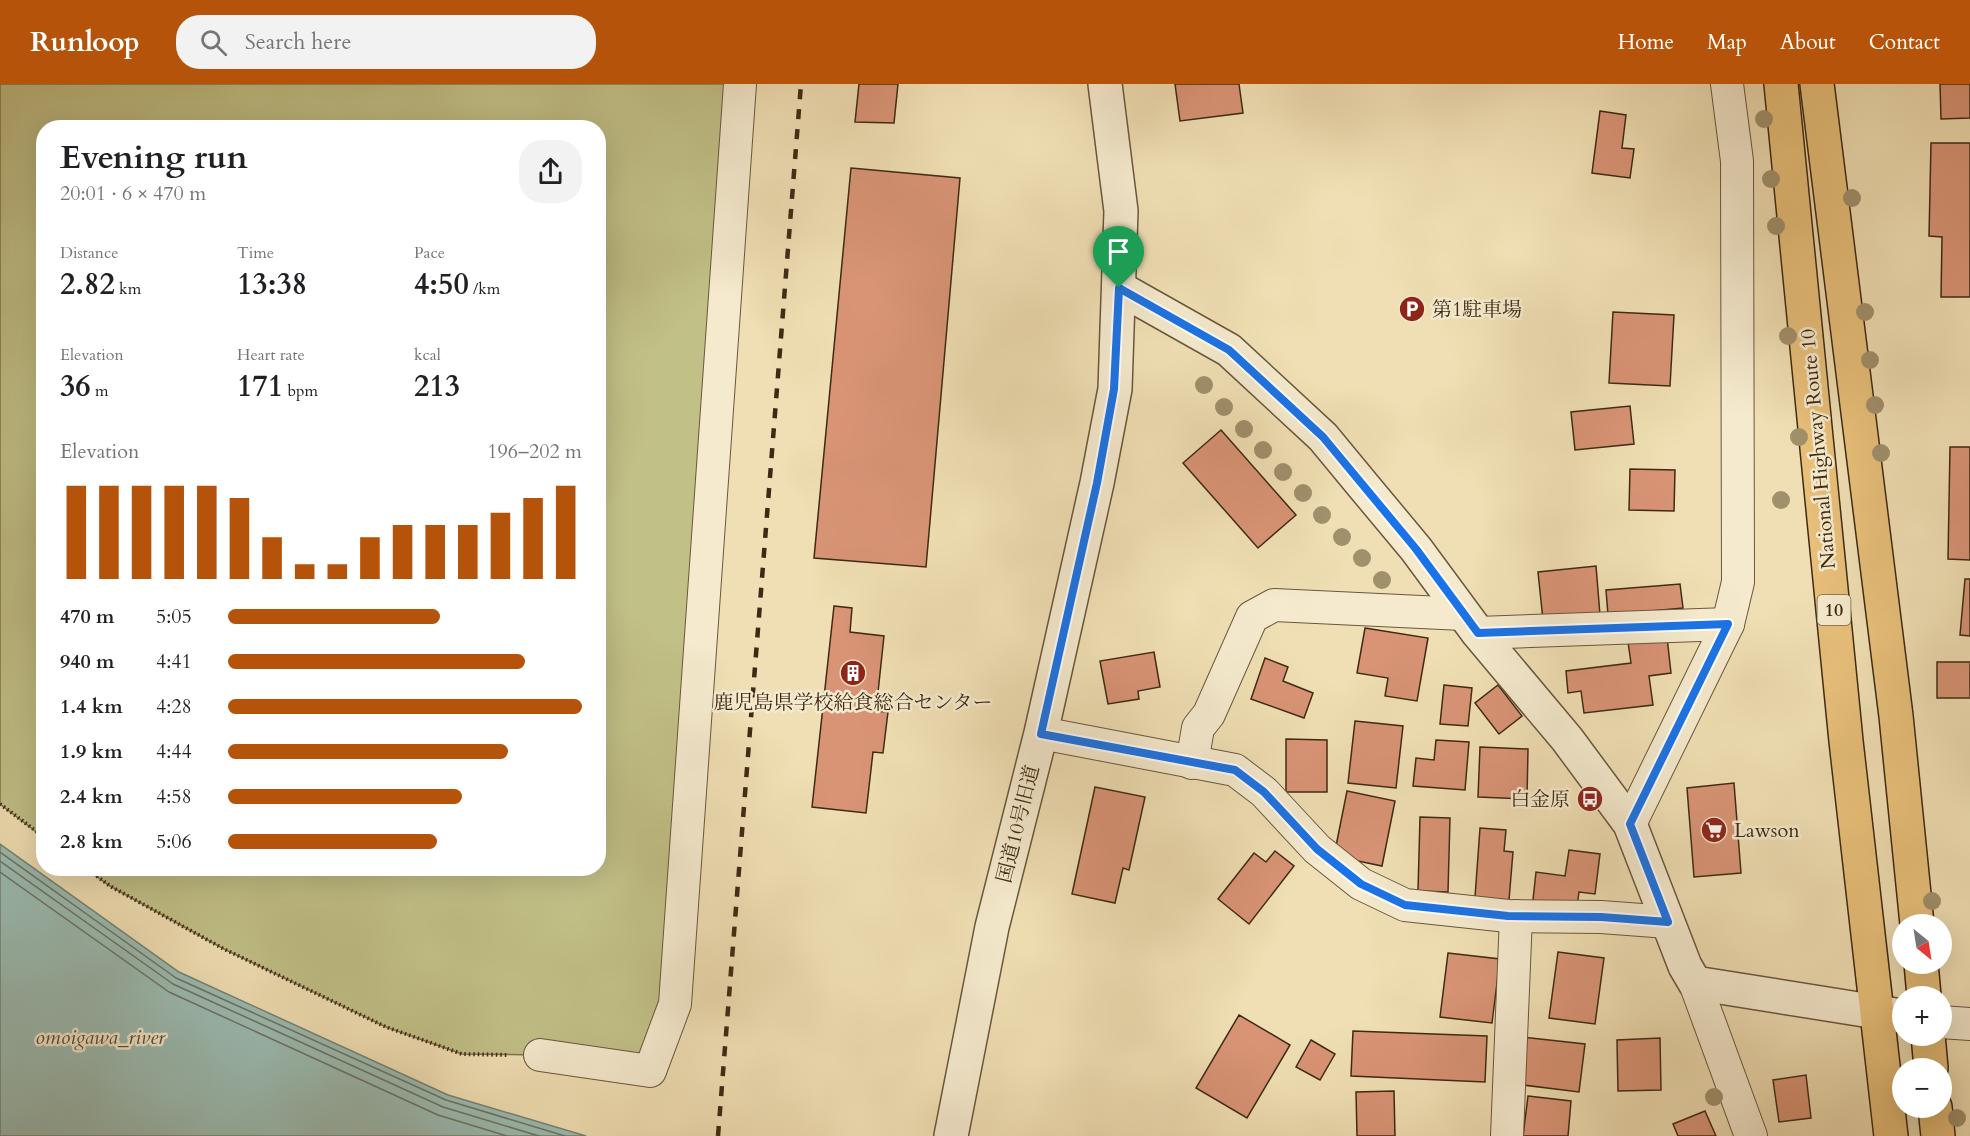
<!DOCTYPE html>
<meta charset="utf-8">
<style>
:root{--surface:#fff;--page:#f2f2f2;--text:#202124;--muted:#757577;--accent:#b45309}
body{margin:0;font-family:Cardo,"Noto Serif JP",serif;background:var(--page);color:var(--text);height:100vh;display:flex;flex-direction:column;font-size:22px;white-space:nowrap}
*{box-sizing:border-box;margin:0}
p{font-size:20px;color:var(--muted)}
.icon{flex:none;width:33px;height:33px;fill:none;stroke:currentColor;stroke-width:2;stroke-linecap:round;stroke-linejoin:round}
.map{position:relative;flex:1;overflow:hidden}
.drawer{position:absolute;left:36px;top:36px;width:570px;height:756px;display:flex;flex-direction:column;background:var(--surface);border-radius:24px;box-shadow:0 6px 24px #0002}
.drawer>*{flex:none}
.needle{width:39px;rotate:150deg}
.controls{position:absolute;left:1892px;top:830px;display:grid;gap:12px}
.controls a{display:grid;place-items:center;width:60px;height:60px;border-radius:50%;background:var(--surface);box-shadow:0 6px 24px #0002;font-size:30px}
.pin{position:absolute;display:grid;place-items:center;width:51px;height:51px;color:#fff;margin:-62px -26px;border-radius:50% 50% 50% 0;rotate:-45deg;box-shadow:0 0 6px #0007}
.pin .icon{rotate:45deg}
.round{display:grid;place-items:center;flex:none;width:63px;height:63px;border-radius:24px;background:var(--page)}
.summary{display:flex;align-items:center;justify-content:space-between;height:102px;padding:0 24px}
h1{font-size:33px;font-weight:800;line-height:45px}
.metrics{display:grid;grid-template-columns:repeat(3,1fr);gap:9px;height:102px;padding:6px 24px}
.metrics div{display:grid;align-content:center}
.metrics b{font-size:30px;font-weight:800}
.metrics small{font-size:16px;font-weight:400}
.metrics p{font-size:16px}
.chart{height:168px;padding:12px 24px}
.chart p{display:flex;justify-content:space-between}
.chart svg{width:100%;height:108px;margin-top:6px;stroke:var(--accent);stroke-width:6}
ul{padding:0 24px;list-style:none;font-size:20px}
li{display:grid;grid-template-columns:96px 72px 1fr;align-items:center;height:45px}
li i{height:15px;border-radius:8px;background:var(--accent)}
header{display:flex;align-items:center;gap:36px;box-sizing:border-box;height:84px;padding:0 30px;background:var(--accent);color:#fff}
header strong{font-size:28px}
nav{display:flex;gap:33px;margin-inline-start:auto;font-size:21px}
.search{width:420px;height:54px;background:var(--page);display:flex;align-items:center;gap:15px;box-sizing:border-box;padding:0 21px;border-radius:24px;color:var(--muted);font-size:22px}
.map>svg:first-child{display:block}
.green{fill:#c1c087;stroke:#80754e;stroke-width:1.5}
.water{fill:#9bbcb3;stroke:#768273;stroke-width:1.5}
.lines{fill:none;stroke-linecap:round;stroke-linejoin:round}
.shore{stroke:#6c7364;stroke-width:1.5}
.building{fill:#d99476;stroke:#3e2a14;stroke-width:1.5}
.minor-casing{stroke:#6a573c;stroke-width:34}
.tertiary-casing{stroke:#6a573c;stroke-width:36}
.trunk-casing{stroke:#3e2a14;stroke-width:36}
.path{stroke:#3e2a14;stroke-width:4;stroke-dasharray:1.5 3;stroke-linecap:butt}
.minor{stroke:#f5eace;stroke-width:32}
.tertiary{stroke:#f5eace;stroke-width:33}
.trunk{stroke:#e8c07a;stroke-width:33}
.rail{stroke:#3e2a14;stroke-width:4.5;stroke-dasharray:10 10;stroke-linecap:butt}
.tree{fill:#a0906c}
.route-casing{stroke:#fff;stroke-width:12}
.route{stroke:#1a73e8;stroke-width:8}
.labels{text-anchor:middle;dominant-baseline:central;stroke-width:5;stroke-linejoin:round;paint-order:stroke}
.shield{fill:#f5eace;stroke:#75644c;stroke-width:1.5}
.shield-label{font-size:18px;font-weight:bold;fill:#3e2a14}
.poi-label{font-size:20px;fill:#3e2a14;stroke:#f5eace;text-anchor:start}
.street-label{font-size:20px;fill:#3e2a14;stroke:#f5eace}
.water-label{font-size:21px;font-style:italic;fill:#554e3c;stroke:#f5eace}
</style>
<header>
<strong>Runloop</strong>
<div class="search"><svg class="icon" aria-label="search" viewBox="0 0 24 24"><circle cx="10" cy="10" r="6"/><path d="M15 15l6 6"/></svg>Search here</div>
<nav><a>Home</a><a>Map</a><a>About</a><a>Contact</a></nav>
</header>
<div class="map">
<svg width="1970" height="1052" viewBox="0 0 1970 1052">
<rect width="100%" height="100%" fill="#f0dfb4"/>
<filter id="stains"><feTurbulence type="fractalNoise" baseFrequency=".00333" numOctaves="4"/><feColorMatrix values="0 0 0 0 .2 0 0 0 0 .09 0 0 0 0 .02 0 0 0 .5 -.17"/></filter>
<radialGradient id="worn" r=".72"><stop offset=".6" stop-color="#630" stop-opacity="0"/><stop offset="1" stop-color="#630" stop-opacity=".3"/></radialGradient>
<!-- green -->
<polygon class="green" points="0,0 740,0 675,920 650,987 540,971 462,970 386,943 224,865 110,802 86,785 598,784 598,44 44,44 43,753 0,720"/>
<!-- water -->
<polygon class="water" points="0,760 179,888 448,1011 586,1052 0,1052"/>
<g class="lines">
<!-- shore -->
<g class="shore">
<polyline points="0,768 176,894 446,1016 565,1052"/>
<polyline points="0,777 173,900 443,1023 539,1052"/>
<polyline points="0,788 169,908 438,1031 507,1052"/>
</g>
</g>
<!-- building -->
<g class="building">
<polygon points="859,0 898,0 894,39 855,38"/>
<polygon points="1175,0 1239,0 1243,29 1180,37"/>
<polygon points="1940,0 1970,0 1970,34 1941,35"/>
<polygon points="1600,27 1626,31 1622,64 1634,65 1630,94 1592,89"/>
<polygon points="1931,59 1970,59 1970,213 1941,213 1942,153 1929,152"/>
<polygon points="851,84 960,94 926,483 814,474"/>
<polygon points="1613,228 1674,231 1670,302 1609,299"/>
<polygon points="1630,322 1634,360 1575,366 1571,328"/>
<polygon points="1221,346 1296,431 1258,464 1183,379"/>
<polygon points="1950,363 1970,363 1970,476 1948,475"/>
<polygon points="1630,385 1675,386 1674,427 1629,426"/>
<polygon points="1596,482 1600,531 1543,536 1538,488"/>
<polygon points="1965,495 1970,495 1970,552 1960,551"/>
<polygon points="1680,500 1683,524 1608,531 1606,506"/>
<polygon points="834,522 852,524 850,548 884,552 876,627 888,628 883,669 873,668 866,729 812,723"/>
<polygon points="1365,544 1428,554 1417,617 1385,612 1388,594 1357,589"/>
<polygon points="1667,553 1671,589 1649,592 1653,621 1584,629 1581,607 1568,609 1566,587 1631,579 1628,558"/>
<polygon points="1154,568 1160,603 1138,607 1139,615 1108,620 1100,577"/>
<polygon points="1265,574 1288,583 1283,597 1313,609 1304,634 1251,615"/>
<rect x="1937" y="578" width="33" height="36"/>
<polygon points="1444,601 1472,604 1468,642 1440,640"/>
<polygon points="1498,601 1522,632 1499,650 1475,619"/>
<polygon points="1355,637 1403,642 1396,704 1348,699"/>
<polygon points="1286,655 1327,656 1327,708 1286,708"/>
<polygon points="1436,656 1469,658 1465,706 1413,702 1416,674 1434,676"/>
<polygon points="1480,663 1528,665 1527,715 1478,713"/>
<polygon points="1734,699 1741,789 1694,793 1687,704"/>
<polygon points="1095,703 1145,713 1129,786 1123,784 1115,819 1072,810"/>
<polygon points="1347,707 1395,717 1382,782 1334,772"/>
<polygon points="1420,733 1450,734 1448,808 1418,807"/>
<polygon points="1480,744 1506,746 1504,767 1513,768 1509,816 1475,813"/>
<polygon points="1569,766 1600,770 1595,810 1579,808 1576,830 1532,825 1536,788 1565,792"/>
<polygon points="1275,767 1294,782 1249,840 1218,815 1254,769 1266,778"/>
<polygon points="1558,868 1604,874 1595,940 1549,934"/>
<polygon points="1448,869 1500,875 1492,939 1440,933"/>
<polygon points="1239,931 1290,961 1247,1034 1196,1004"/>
<polygon points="1353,947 1487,952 1485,998 1351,992"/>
<polygon points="1521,953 1585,960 1579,1008 1515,1000"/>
<polygon points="1660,954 1661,1006 1618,1007 1617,956"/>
<polygon points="1311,956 1335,970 1320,996 1296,983"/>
<polygon points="1806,991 1811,1034 1779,1038 1773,996"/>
<polygon points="1394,1007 1395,1052 1357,1052 1356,1008"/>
<polygon points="1528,1012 1571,1017 1568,1052 1523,1052"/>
<polygon points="1705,1027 1716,1052 1678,1052 1673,1040"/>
</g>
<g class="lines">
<!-- minor casing -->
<g class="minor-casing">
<g id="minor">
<polyline points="1478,549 1728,540"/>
<polyline points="1041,649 1235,686 1264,708 1317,765 1361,800 1405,821 1508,832 1601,833 1668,838"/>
<polyline points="1192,679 1198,644 1209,630 1252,533 1274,521 1463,530"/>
<polyline points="1630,740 1728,540 1738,498 1737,77 1727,0"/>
<polyline points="1695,899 1751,1052"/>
<polyline points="1941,938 1970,940"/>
<polyline points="540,971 650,987 675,920 740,0"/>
<polyline points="1507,1052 1516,832"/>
</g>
</g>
<!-- tertiary casing -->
<g class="tertiary-casing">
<g id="tertiary">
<polyline points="1119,204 1229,266 1323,353 1361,399 1416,465 1478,549 1567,655 1630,740 1685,882 1695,899 1902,932"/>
<polyline points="951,1052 992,843 1041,649 1097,399 1115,305 1121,127 1105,0"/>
</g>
</g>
<!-- trunk casing -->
<g class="trunk-casing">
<g id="trunk">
<polyline points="1781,0 1846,657 1891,1052"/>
<polyline points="1817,0 1896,632 1917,840"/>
<polyline points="1921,879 1924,912"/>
<polyline points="1928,951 1931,984"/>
<polyline points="1935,1023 1938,1052"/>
</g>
</g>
<!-- path -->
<g class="path">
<polyline points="0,720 44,753"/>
<polyline points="86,784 110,802 224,865 386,943 462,970 509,971"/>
</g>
<!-- minor -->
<use href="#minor" class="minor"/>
<!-- tertiary -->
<use href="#tertiary" class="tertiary"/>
<!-- trunk -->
<use href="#trunk" class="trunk"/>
<!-- rail -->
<polyline class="rail" points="718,1052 801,0"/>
</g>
<!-- trees -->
<g class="tree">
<circle cx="1764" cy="35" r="9"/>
<circle cx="1771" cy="95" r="9"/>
<circle cx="1852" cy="114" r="9"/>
<circle cx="1776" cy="142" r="9"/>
<circle cx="1865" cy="228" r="9"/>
<circle cx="1788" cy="252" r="9"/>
<circle cx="1870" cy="276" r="9"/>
<circle cx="1204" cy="301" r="9"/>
<circle cx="1875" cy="321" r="9"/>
<circle cx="1224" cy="323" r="9"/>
<circle cx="1244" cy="345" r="9"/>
<circle cx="1799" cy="353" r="9"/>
<circle cx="1263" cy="366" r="9"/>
<circle cx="1881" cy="369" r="9"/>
<circle cx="1283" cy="388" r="9"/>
<circle cx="1303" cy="409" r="9"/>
<circle cx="1781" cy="416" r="9"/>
<circle cx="1322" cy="431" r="9"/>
<circle cx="1342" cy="453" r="9"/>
<circle cx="1362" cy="474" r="9"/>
<circle cx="1382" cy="496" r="9"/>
<circle cx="1932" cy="817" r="9"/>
<circle cx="1714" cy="1013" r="9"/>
<circle cx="1957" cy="1034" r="9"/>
</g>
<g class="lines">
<!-- route casing -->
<g class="route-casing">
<polygon id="route" points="1119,204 1229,266 1323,353 1416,465 1478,549 1728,540 1630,740 1668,838 1601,833 1508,832 1405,821 1361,800 1317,765 1264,708 1235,686 1041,650 1097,399 1114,305"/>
</g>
<!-- route -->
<use href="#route" class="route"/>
</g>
<!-- icons -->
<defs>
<g id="parking-disc" transform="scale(1.35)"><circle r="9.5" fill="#8f2418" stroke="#f5eace"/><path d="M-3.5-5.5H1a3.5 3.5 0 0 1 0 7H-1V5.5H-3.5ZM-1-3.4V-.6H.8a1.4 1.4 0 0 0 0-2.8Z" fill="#fff"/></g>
<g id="building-disc" transform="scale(1.35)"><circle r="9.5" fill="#8f2418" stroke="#f5eace"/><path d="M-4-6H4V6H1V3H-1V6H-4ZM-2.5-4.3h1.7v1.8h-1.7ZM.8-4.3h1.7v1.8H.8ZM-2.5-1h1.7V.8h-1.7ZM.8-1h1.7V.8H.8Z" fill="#fff"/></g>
<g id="bus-disc" transform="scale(1.35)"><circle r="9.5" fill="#8f2418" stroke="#f5eace"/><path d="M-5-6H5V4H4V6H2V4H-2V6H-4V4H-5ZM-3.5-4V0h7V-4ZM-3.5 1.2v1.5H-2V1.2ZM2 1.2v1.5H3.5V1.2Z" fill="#fff"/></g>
<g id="supermarket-disc" transform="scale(1.35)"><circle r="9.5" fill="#8f2418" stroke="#f5eace"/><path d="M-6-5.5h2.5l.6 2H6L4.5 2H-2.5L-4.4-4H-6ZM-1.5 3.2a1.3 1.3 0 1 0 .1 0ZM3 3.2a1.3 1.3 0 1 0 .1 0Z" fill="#fff"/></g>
</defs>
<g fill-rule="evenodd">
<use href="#parking-disc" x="1412" y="225"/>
<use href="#building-disc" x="853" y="589"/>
<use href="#bus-disc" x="1590" y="715"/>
<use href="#supermarket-disc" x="1714" y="746"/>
</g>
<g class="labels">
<!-- shield labels -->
<rect class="shield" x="1817.5" y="511" width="33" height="30" rx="4.5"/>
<g class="shield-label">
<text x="1834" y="526">10</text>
</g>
<!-- poi labels -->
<g class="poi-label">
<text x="1432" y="225">第1駐車場</text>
<text x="853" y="618" text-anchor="middle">鹿児島県学校給食総合センター</text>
<text x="1570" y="715" text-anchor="end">白金原</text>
<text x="1734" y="746">Lawson</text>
</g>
<!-- street labels -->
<g class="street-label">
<text transform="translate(1818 365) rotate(-95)">National Highway Route 10</text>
<text transform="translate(1018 740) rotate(-76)">国道10号旧道</text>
</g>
<!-- water labels -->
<g class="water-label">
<text x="100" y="953">omoigawa_river</text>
</g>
</g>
<rect width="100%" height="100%" filter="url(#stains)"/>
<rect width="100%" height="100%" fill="url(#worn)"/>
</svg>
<div class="controls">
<a><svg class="needle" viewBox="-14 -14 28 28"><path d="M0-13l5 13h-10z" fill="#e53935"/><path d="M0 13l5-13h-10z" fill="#757577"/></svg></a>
<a>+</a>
<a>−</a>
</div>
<div class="pin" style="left:1119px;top:204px;background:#1e9e55"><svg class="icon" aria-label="arrive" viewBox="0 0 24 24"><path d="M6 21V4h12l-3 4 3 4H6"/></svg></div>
<section class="drawer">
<div class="summary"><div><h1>Evening run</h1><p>20:01 · 6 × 470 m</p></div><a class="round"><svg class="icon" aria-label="share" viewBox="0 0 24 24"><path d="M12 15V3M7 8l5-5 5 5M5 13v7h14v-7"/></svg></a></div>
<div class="metrics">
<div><p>Distance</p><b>2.82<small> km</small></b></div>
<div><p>Time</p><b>13:38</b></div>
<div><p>Pace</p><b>4:50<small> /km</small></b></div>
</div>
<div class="metrics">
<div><p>Elevation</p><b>36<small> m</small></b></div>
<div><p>Heart rate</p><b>171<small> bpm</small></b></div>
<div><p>kcal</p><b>213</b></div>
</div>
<div class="chart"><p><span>Elevation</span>196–202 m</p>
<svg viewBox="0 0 160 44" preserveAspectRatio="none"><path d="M5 44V6M15 44V6M25 44V6M35 44V6M45 44V6M55 44V11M65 44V27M75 44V38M85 44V38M95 44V27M105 44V22M115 44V22M125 44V22M135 44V17M145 44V11M155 44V6"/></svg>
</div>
<ul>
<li><b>470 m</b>5:05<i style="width:60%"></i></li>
<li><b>940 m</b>4:41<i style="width:84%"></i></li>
<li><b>1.4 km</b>4:28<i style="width:100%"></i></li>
<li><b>1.9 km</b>4:44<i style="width:79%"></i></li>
<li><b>2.4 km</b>4:58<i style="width:66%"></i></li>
<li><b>2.8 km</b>5:06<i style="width:59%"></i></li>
</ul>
</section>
</div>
